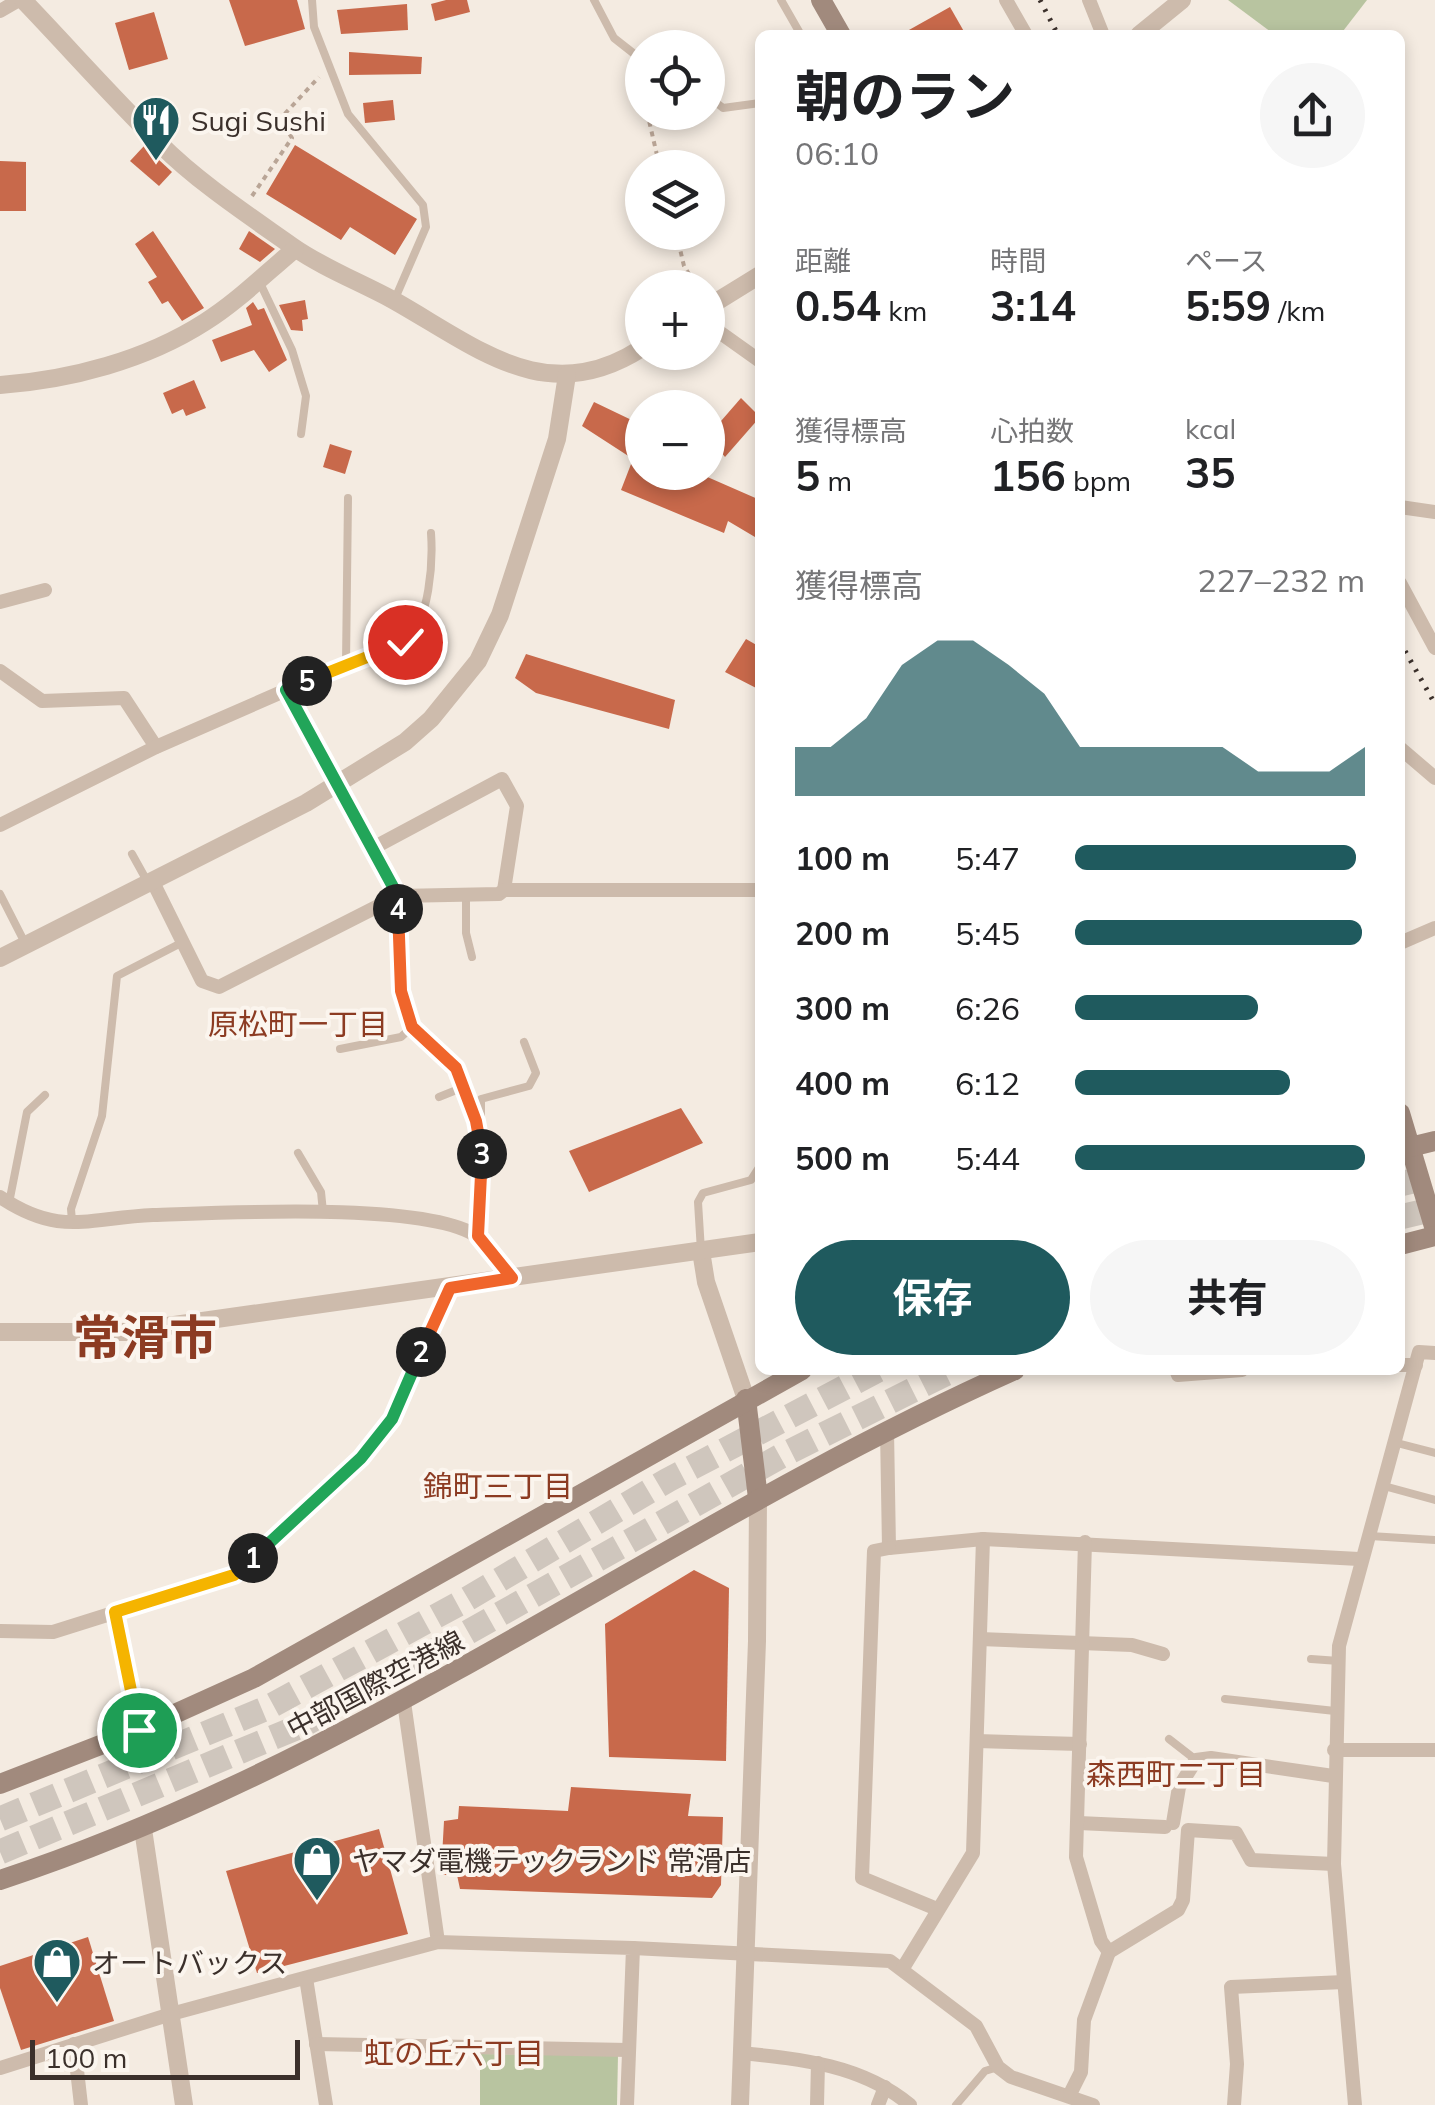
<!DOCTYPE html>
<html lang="ja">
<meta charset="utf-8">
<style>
:root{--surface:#fff;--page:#f6f6f6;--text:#202124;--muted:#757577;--accent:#1f5a5e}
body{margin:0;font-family:Mulish,"Noto Sans JP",sans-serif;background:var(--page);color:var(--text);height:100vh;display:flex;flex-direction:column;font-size:38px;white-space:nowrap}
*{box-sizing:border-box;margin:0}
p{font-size:32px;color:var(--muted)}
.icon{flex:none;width:55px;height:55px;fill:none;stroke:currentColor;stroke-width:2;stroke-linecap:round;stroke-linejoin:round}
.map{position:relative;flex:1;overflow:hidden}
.details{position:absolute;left:755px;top:30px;width:650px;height:1345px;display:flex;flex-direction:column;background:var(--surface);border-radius:15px;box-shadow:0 5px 15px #0003}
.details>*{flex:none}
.tools{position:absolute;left:625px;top:30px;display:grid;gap:20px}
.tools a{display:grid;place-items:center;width:100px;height:100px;border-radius:50%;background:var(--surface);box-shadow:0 5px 15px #0003;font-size:50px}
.scale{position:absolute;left:30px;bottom:25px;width:270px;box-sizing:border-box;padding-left:10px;border:5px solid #3b302b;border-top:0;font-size:28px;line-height:35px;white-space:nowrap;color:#3b302b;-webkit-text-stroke:8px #fbf5ee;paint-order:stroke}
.pin{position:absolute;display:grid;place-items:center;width:85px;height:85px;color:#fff;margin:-42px;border:5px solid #fff;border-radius:50%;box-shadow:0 2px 10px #0007}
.km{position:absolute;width:50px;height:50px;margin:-25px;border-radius:50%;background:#222;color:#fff;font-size:28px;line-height:50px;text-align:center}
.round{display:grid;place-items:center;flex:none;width:105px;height:105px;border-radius:52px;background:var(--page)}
.overview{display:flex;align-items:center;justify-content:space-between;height:170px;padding:0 40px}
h1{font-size:55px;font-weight:700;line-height:75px}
.metrics{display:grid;grid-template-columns:repeat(3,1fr);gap:15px;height:170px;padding:10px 40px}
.metrics div{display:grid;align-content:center}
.metrics b{font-size:42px;font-weight:700}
.metrics small{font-size:28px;font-weight:400}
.metrics p{font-size:28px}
.chart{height:280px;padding:20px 40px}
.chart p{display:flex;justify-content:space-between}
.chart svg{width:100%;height:180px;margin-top:10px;fill:var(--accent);opacity:.7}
.button{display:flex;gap:20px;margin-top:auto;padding:20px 40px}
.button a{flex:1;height:115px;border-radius:60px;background:var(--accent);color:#fff;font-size:40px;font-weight:700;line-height:115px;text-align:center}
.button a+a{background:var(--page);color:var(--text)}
ul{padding:0 40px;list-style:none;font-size:32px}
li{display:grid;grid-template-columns:160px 120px 1fr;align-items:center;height:75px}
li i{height:25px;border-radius:12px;background:var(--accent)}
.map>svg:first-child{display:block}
.green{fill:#b8c4a0}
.building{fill:#c8694b}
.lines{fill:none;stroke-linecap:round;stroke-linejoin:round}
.motorway-tunnel{stroke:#cfc6bd;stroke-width:25;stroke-dasharray:25 12;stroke-linecap:butt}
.path{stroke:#b9a596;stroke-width:4;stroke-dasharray:5 5;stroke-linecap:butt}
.service{stroke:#cdbbac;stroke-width:8}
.minor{stroke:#cdbbac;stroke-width:14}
.tertiary{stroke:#cdbbac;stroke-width:18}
.secondary{stroke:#a18a7d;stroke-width:20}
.rail{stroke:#3b302b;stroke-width:5;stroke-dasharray:2.5 8;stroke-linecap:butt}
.split-1-casing{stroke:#fff;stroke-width:20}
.split-2-casing{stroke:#fff;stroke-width:20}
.split-3-casing{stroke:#fff;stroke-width:20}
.split-4-casing{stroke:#fff;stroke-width:20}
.split-5-casing{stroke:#fff;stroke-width:20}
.split-6-casing{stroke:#fff;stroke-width:20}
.split-1{stroke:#f5b400;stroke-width:12}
.split-2{stroke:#22a559;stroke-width:12}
.split-3{stroke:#f0652b;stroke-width:12}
.split-4{stroke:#f0652b;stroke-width:12}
.split-5{stroke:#22a559;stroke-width:12}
.split-6{stroke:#f5b400;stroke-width:12}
.labels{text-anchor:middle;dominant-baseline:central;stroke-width:8;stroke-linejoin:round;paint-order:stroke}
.poi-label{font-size:28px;fill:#3b302b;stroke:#fbf5ee;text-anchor:start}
.street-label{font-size:28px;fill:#3b302b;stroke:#fbf5ee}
.neighbourhood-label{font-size:30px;fill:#8c3b22;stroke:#fbf5ee}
.town-label{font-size:48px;font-weight:bold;fill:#8c3b22;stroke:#fbf5ee}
</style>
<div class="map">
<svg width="1435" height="2105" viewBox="0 0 1435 2105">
<rect width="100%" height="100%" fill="#f4ebe1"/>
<!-- green -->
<g class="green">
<polygon points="1228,0 1367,0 1340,35 1275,35"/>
<polygon points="480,2054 618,2055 617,2105 480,2105"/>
</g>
<!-- building -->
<g class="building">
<polygon points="229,0 297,0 305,29 245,46"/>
<polygon points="446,0 467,0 470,12 435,21 431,4"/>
<polygon points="407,4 408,30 341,34 337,10"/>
<polygon points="950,7 966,35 900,35"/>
<polygon points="154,12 168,59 129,70 115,23"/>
<polygon points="349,52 422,57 421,74 349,75"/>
<polygon points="393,100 395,120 365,123 363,103"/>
<polygon points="295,145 417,219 395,255 350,227 341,240 266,194"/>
<polygon points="144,146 172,172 159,186 130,161"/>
<polygon points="0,161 26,162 26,211 0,211"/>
<polygon points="153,231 204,308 182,321 168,301 162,304 148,282 157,277 135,244"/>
<polygon points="249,231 275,249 260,262 239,249"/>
<polygon points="305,300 308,319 302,320 303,331 291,330 279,305"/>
<polygon points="253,302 258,310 264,308 287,360 269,372 254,350 221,362 212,340 252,325 246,308"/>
<polygon points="194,380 206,408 186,416 183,409 172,414 163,393"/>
<polygon points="741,398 760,417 725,457 708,436"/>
<polygon points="594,402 642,425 642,472 696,472 760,500 760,540 728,521 724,533 621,490 633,459 582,426"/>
<polygon points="330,444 352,451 345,474 323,467"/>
<polygon points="746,639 760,647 760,690 725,672"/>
<polygon points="526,654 675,700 669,729 536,693 515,678"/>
<polygon points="681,1108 703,1143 589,1192 569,1151"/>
<polygon points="694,1570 729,1588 726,1761 609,1757 605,1624"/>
<polygon points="571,1787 691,1794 688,1816 723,1817 721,1885 712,1898 460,1889 457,1875 441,1875 444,1821 458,1819 459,1806 568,1811"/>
<polygon points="379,1829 408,1934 257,1973 226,1871"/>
<polygon points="88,1937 114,2021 21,2050 0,1988 0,1966"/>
</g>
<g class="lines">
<!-- motorway-tunnel -->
<g class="motorway-tunnel">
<polyline points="1400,1184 1435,1176"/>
<polyline points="1400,1217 1435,1209"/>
<polyline points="0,1819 267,1708 462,1602 668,1480 878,1370"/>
<polyline points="0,1852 303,1725 781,1456 953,1370"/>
</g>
<!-- path -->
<g class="path">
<polyline points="638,72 642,92"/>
<polyline points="647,112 660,168"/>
<polyline points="252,196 292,138 280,119 319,77"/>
<polyline points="676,232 684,266 698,288"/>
</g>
<!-- service -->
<g class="service">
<polyline points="312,0 314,27 348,114 423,205 426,227 394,301"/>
<polyline points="594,0 614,38 642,60"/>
<polyline points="781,0 801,35"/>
<polyline points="708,96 723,108 760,103"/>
<polyline points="260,283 292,350 306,396 301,434"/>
<path d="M348,498L346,664C364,658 392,652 406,640C430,621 433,561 431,533"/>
<polyline points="132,854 147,881"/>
<polyline points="466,892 466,933 472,957"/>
<polyline points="0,894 25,943"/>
<polyline points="340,1049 401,1037 412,1027"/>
<polyline points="439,1097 464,1087"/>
<polyline points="477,1121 481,1120 481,1099 529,1086 536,1073 524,1042"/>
<polyline points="298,1153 321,1192 323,1212"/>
<polyline points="9,1203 27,1112 45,1095"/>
<polyline points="72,1221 71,1209 102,1116 117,976 183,942"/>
<polyline points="701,1251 698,1202 703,1193 751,1180 760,1166"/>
<polyline points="1397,1443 1435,1453"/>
<polyline points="1384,1486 1435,1500"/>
<polyline points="1370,1536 1435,1540"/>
<polyline points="1311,1659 1339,1661"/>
<polyline points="1225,1699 1335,1711"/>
<polyline points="1169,1739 1196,1760"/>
<polyline points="956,2105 985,2071 998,2067"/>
</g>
<!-- minor -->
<g class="minor">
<polyline points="1006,0 1026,35"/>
<polyline points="1089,0 1103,35"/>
<polyline points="0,11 19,0"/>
<polyline points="708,324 760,361"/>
<polyline points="1400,507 1435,512"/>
<polyline points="1400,583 1435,648"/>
<polyline points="0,602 45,590"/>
<polyline points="0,671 42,701 124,698 156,747"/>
<polyline points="286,690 398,896 401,991 412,1027 456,1067 469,1099 483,1159 478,1236"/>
<polyline points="1400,748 1435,778"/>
<polyline points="0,825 156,747 346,664"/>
<polyline points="152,880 202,981 219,987 398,896 499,894 504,890 517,806 502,779 373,848"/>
<polyline points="504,890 760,890"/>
<polyline points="1400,943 1435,928"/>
<path d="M0,1197C60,1237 87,1218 153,1215C219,1213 429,1201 478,1237C491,1247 502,1266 513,1278"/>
<polyline points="1400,1365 1416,1365"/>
<polyline points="1176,1370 1178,1375 1242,1370"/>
<polyline points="887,1430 889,1548 983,1539 1359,1559"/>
<polyline points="889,1548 874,1551 862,1878 937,1909"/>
<polyline points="115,1612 139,1730"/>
<polyline points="0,1631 53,1632 234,1575 361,1457 392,1419 450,1288"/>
<polyline points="980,1639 1132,1645 1163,1654"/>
<polyline points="404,1702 438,1942"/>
<polyline points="977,1741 1080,1744"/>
<polyline points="1334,1750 1435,1750"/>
<polyline points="1079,1823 1165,1827"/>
<polyline points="1173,1823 1179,1787 1196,1760 1211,1758 1333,1776"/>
<polyline points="633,1948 890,1961 976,2026 998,2067 1011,2077 1093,2105"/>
<polyline points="1109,1952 1178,1910 1183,1900 1188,1830 1236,1833 1251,1860 1334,1864"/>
<polyline points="903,1968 973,1853 983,1539"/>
<polyline points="306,1978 326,2105"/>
<polyline points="74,2044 81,2105"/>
<polyline points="316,2044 628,2050"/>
<path d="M741,2053C801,2059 862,2065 910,2105"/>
<polyline points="0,2068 171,2014 438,1942 633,1948 627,2105"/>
<polyline points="1070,2094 1081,2072 1084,2020 1109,1952 1101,1941 1076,1857 1085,1542"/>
<polyline points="817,2105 818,2063"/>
<polyline points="878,2105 885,2087"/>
<polyline points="1234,2105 1237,2064 1231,1987 1344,1982"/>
<polyline points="1355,2105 1334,1864 1339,1646 1419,1352 1435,1353"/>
</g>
<!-- tertiary -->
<g class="tertiary">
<path d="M23,0C69,48 113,98 160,144C198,182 248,215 292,246C323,268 360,282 393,300C477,347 546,410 642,348"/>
<polyline points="1139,35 1182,0"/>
<polyline points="708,307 760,275"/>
<path d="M0,385C70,380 146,360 205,322C237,302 266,273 295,249"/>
<polyline points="0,958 306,803 405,742 431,719 478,661 500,615 557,439 567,375"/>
<polyline points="701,1251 706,1282 746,1399"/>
<polyline points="0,1332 125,1332 760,1242"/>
<polyline points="143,1829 184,2105"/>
<polyline points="740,2105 757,1641 758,1498"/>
</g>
<!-- secondary -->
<g class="secondary">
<polyline points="821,0 841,35"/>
<polyline points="1400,1113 1435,1230"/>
<polyline points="1402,1149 1435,1141"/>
<polyline points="1400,1245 1435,1236"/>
<polyline points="746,1399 758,1498"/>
<polyline points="0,1784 139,1730 254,1678 802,1370"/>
<path d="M0,1880C363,1761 668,1525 1015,1370"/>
</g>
<!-- rail -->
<g class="rail">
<polyline points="1040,0 1058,35"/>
<polyline points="1400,642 1435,704"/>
</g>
</g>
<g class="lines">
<!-- split-1 casing -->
<g class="split-1-casing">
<polyline id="split-1" points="139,1730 115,1612 234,1575 253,1558"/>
</g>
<!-- split-2 casing -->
<g class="split-2-casing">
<polyline id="split-2" points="253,1558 361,1458 392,1419 421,1352"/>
</g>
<!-- split-3 casing -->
<g class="split-3-casing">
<polyline id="split-3" points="421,1352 450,1288 512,1278 478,1236 482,1154"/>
</g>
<!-- split-4 casing -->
<g class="split-4-casing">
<polyline id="split-4" points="398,909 401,991 412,1027 456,1068 476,1121 482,1154"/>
</g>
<!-- split-5 casing -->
<g class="split-5-casing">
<polyline id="split-5" points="307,681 286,690 398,896 398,909"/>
</g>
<!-- split-6 casing -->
<g class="split-6-casing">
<polyline id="split-6" points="307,681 405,642"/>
</g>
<!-- split-1 -->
<use href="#split-1" class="split-1"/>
<!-- split-2 -->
<use href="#split-2" class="split-2"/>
<!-- split-3 -->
<use href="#split-3" class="split-3"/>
<!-- split-4 -->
<use href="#split-4" class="split-4"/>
<!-- split-5 -->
<use href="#split-5" class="split-5"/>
<!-- split-6 -->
<use href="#split-6" class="split-6"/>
</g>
<!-- icons -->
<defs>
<g id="restaurant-pin" transform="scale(2.5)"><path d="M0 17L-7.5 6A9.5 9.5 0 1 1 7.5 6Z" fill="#1f5a5e" stroke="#fbf5ee"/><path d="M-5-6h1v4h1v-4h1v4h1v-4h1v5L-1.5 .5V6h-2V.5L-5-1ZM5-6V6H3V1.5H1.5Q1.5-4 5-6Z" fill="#fff"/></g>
<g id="shop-pin" transform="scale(2.5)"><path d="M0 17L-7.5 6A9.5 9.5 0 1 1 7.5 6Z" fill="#1f5a5e" stroke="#fbf5ee"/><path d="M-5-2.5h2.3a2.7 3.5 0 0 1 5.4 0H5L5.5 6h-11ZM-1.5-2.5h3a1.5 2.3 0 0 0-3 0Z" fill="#fff"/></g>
</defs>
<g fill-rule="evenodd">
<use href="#restaurant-pin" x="156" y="120"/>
<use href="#shop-pin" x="317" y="1860"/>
<use href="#shop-pin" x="57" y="1962"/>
</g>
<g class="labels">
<!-- poi labels -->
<g class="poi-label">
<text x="191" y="120">Sugi Sushi</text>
<text x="352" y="1860">ヤマダ電機テックランド 常滑店</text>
<text x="92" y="1962">オートバックス</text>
</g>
<!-- street labels -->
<g class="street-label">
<text transform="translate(375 1684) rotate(-28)">中部国際空港線</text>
</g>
<!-- neighbourhood labels -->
<g class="neighbourhood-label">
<text x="298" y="1024">原松町一丁目</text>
<text x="498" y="1486">錦町三丁目</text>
<text x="1176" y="1774">森西町二丁目</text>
<text x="454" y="2053">虹の丘六丁目</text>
</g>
<!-- town labels -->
<g class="town-label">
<text x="145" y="1337">常滑市</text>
</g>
</g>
</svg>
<div class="tools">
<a><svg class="icon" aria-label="locate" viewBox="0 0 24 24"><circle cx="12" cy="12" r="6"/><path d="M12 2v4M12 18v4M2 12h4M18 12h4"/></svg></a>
<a><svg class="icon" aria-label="layers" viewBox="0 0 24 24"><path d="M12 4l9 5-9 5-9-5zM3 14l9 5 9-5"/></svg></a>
<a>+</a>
<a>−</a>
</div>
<div class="scale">100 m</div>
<div class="pin" style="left:139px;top:1730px;background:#1e9e55"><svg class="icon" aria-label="arrive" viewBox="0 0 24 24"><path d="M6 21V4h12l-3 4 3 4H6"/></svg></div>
<div class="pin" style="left:405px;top:642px;background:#d93025"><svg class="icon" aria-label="check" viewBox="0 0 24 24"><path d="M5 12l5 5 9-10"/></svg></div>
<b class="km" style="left:253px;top:1558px">1</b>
<b class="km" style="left:421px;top:1352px">2</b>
<b class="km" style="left:482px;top:1154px">3</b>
<b class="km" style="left:398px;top:909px">4</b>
<b class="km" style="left:307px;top:681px">5</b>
<section class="details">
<div class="overview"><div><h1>朝のラン</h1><p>06:10</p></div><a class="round"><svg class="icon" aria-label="share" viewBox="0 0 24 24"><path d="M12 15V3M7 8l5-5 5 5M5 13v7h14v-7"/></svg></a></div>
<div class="metrics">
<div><p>距離</p><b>0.54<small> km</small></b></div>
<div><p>時間</p><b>3:14</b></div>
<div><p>ペース</p><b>5:59<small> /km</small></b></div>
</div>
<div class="metrics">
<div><p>獲得標高</p><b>5<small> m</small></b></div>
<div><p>心拍数</p><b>156<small> bpm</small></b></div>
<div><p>kcal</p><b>35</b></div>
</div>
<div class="chart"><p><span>獲得標高</span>227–232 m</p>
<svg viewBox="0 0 160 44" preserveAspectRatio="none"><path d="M0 44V32L10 32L20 25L30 12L40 6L50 6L60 12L70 19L80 32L90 32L100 32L110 32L120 32L130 38L140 38L150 38L160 32V44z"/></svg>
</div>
<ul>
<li><b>100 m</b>5:47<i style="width:97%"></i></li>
<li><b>200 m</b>5:45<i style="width:99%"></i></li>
<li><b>300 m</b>6:26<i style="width:63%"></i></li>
<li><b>400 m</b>6:12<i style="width:74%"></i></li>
<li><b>500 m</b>5:44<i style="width:100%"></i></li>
</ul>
<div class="button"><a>保存</a><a>共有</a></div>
</section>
</div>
